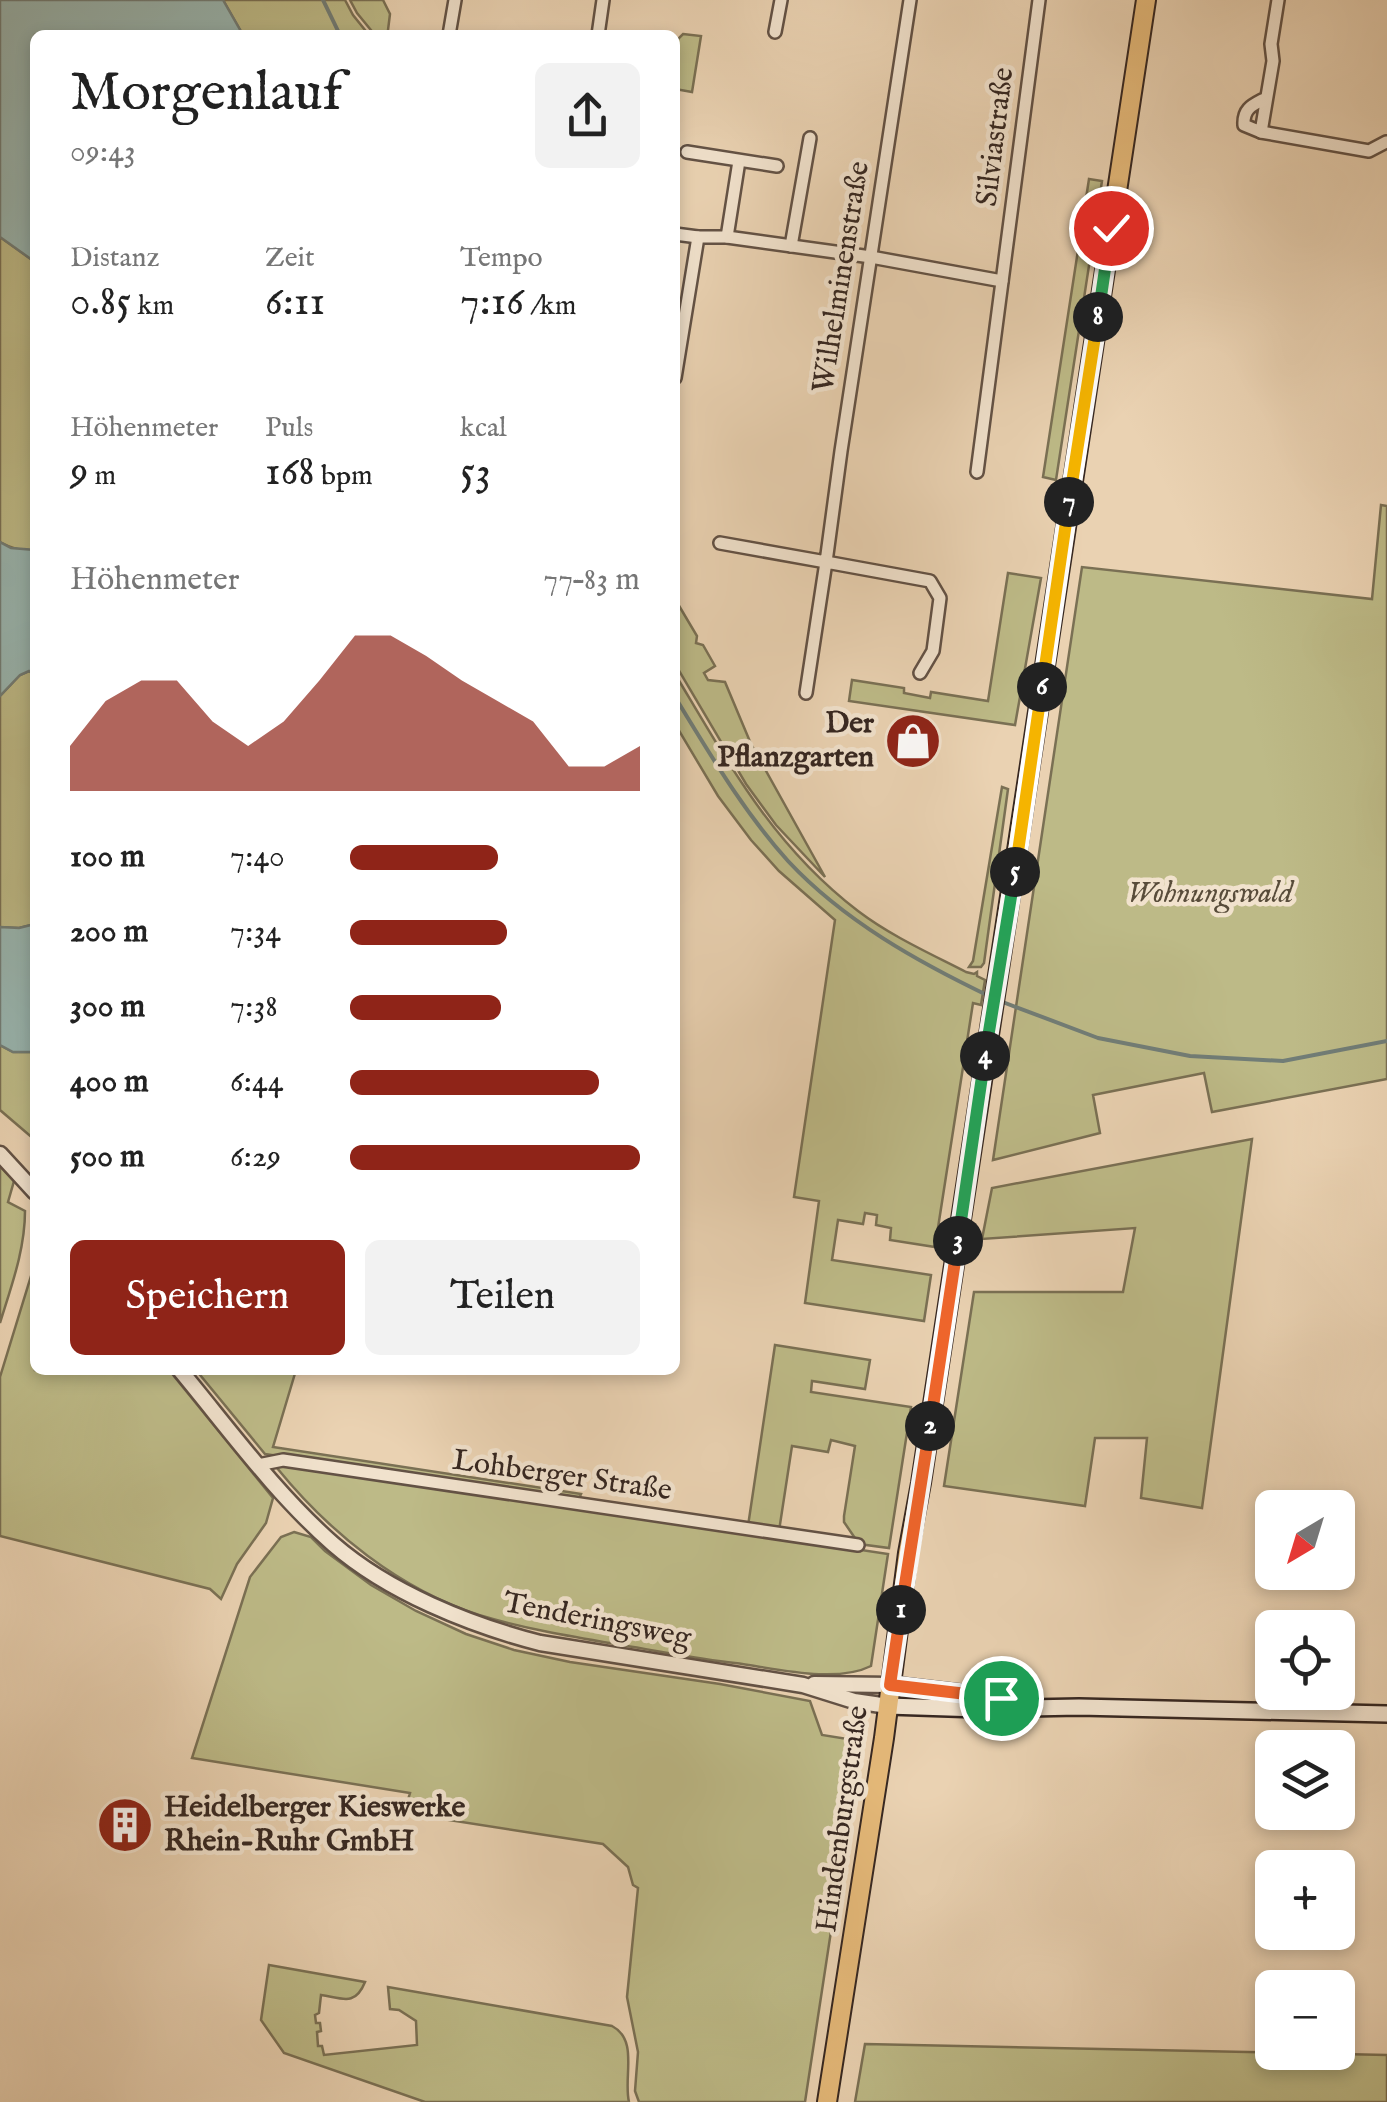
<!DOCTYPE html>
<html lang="de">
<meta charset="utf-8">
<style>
:root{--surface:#fff;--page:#f2f2f2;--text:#222;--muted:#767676;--accent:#8f2418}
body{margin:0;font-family:"IM FELL English",serif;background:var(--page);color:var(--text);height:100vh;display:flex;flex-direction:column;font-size:38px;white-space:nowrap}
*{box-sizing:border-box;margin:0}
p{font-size:32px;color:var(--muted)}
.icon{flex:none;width:55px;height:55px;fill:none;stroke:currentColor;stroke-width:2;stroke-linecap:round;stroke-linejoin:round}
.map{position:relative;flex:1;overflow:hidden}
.panel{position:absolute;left:30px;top:30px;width:650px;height:1345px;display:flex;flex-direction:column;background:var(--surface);border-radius:15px;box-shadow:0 5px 15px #0003}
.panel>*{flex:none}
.needle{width:65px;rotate:218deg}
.controls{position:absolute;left:1255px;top:1490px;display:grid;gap:20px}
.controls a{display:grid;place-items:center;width:100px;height:100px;border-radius:15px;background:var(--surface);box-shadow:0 5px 15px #0003;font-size:50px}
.pin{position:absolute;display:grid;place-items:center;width:85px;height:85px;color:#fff;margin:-42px;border:5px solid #fff;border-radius:50%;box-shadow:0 2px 10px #0007}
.km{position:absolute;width:50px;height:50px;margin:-25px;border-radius:50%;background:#222;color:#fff;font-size:28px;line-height:50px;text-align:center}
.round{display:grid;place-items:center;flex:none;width:105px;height:105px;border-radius:15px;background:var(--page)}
.summary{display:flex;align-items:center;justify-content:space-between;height:170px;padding:0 40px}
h1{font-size:55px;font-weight:600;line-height:75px}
.stats{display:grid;grid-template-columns:repeat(3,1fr);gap:15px;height:170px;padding:10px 40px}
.stats div{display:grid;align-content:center}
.stats b{font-size:42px;font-weight:600}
.stats small{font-size:28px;font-weight:400}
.stats p{font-size:28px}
.chart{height:280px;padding:20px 40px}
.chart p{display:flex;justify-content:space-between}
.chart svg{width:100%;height:180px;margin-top:10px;fill:var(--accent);opacity:.7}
.button{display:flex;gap:20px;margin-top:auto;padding:20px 40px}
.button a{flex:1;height:115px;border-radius:15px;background:var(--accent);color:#fff;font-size:40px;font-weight:600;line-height:115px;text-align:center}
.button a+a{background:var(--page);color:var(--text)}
ul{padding:0 40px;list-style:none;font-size:32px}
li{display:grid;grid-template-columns:160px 120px 1fr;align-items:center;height:75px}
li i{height:25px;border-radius:12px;background:var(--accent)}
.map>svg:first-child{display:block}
.green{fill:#bdba87;stroke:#7a7054;stroke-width:2.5}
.water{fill:#98b6b1;stroke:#717d77;stroke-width:2.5}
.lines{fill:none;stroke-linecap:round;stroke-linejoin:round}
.stream{stroke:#717d77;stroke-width:4}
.minor-casing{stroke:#635245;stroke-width:16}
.tertiary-casing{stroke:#635245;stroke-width:19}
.secondary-casing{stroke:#362721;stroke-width:20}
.primary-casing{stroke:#362721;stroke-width:22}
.minor{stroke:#f1e2cd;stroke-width:11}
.tertiary{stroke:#f1e2cd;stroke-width:14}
.secondary{stroke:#f1e2cd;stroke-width:15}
.primary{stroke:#e5b979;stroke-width:18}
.split-1-casing{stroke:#fff;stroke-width:20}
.split-2-casing{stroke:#fff;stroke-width:20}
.split-3-casing{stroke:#fff;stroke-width:20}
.split-4-casing{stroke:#fff;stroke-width:20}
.split-5-casing{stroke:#fff;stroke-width:20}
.split-6-casing{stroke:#fff;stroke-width:20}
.split-7-casing{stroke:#fff;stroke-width:20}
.split-8-casing{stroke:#fff;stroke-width:20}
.split-9-casing{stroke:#fff;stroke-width:20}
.split-1{stroke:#f0652b;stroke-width:12}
.split-2{stroke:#f0652b;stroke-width:12}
.split-3{stroke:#f0652b;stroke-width:12}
.split-4{stroke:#22a559;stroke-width:12}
.split-5{stroke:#22a559;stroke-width:12}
.split-6{stroke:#f5b400;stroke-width:12}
.split-7{stroke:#f5b400;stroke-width:12}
.split-8{stroke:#f5b400;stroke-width:12}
.split-9{stroke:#22a559;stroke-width:12}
.labels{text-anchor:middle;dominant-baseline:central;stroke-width:9;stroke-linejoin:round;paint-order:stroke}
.street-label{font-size:30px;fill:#362721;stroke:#f1e2cd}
.poi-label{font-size:30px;font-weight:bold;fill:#362721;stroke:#f1e2cd;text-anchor:end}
.park-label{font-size:30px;font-style:italic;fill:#584c3a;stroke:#f1e2cd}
</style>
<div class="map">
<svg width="1387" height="2102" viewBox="0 0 1387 2102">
<rect width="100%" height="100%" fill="#ead2b2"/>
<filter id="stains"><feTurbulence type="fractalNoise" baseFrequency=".002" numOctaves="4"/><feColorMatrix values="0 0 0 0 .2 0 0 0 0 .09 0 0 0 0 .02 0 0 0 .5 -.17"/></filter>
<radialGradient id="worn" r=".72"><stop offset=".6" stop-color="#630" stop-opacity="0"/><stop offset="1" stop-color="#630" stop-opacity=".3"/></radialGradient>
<!-- green -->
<g class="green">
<polygon points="223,0 345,0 353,15 369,35 243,35"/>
<polygon points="350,0 383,0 390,14 388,30 390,35 375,35 357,13"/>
<polygon points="683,34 701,36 692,92 675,89 675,42"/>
<polygon points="1089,179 1102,181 1056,480 1043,477"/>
<path d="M0,237L35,262V550C22,552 11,548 0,542Z"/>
<polygon points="1381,505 1387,506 1387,1079 1212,1112 1204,1073 1093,1095 1100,1133 993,1160 1082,567 1372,599"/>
<polygon points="1008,573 1041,578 1015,725 849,701 852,680 904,688 904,693 930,698 931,692 988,701"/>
<polygon points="675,599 697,636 696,643 703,645 715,666 704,673 708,680 725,682 751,744 825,877 776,825 746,784 675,664"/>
<polygon points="29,671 35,675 35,924 19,928 0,927 0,696 20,675"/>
<path d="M675,674C729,764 773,846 858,911C891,936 929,953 966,972L974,974L977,972V976L985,980L981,1005L973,1003L935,1247L890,1240L891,1228L876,1225L877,1215L865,1213L863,1224L838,1220L832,1260L931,1275L924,1321L805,1303L819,1201L794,1197L835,920L779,871L751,840L718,796L675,724Z"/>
<polygon points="1002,787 1008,789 984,963 981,967 969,967 973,961"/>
<polygon points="0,1045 13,1052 35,1052 35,1140 0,1110"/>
<polygon points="1252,1139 1202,1508 1141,1498 1147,1438 1095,1438 1085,1506 944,1486 974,1292 1123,1292 1135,1228 982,1239 992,1188"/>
<path d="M0,1166L14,1181L8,1202L25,1211C25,1250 11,1287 0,1323Z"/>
<polygon points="35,1263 35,1370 169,1370 273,1498 266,1523 237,1564 221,1599 210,1589 0,1536 0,1377"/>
<polygon points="775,1345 870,1360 865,1389 812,1381 811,1392 911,1407 889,1548 859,1544 844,1522 844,1516 855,1446 831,1440 828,1452 792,1446 779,1531 748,1526"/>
<polygon points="196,1370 296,1370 273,1447 581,1494 578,1501 265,1454"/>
<path d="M287,1463L888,1554L871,1666C835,1684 774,1668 735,1663C697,1659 659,1651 621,1645C574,1637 525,1629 479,1615C399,1589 329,1532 277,1468L280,1464Z"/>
<polygon points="294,1532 311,1537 325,1551 371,1585 416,1611 466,1634 514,1650 570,1662 720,1684 810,1701 822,1735 860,1741 805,2102 639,2102 635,2091 638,2052 627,1997 638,1888 633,1885 628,1867 603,1844 404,1813 410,1793 192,1758 250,1577 281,1537"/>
<path d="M269,1965L365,1982C355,2007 342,1998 321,1995L319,2013L315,2015L316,2023H320L321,2031L317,2032L318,2046H322L324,2055L417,2045L416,2021L399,2010L390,2009L388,1987L612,2026C639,2040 623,2077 629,2102H425L284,2053L261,2020Z"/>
<polygon points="865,2044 1387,2055 1387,2102 855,2102"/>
</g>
<!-- water -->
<g class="water">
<polygon points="0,0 223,0 243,35 35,35 35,262 0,237"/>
<polygon points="0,542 11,548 35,550 35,675 29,671 20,675 0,696"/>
<polygon points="35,924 35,1052 13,1052 0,1045 0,927 19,928"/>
</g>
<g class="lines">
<!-- stream -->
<g class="stream">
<polyline points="323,0 340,35"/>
<path d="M675,697C710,754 743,811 788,861C844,921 918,962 991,997"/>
<polyline points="1000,1001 1098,1038 1190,1056 1283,1061 1387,1041"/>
</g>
<!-- minor casing -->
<g class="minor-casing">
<g id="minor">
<polyline points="775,32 781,0"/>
<polyline points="449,35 455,0"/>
<polyline points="598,35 603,0"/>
<path d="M1266,98C1253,105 1243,108 1244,125L1261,132L1273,61L1271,44L1278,0"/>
<polyline points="1261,132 1369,151 1386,142"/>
<polyline points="687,152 777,166"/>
<polyline points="675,234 698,237"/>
<polyline points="727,237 739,161"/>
<polyline points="791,246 810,138"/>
<polyline points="675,378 698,237 727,237 871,257 1002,281"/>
<polyline points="977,472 1039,0"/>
<polyline points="720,543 826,562 841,451 910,0"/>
<polyline points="806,693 826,562 930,581 940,598 933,651 920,673"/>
<polyline points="258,1465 283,1460 858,1545"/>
</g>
</g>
<!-- tertiary casing -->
<g class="tertiary-casing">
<g id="tertiary">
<polyline points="0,1154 35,1192"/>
<path d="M180,1370C229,1429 275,1493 333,1544C388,1592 470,1625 540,1643L803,1685L854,1701L888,1706"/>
<polyline points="814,1684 891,1685"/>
</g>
</g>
<!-- secondary casing -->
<g class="secondary-casing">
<g id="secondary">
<polyline points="891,1685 1020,1700"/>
<polyline points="888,1706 979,1709 1079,1707 1387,1714"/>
</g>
</g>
<!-- primary casing -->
<g class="primary-casing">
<path id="primary" d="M827,2102L884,1738L908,1553L921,1483C996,989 1071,494 1146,0"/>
</g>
<!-- minor -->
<use href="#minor" class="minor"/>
<!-- tertiary -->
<use href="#tertiary" class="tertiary"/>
<!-- secondary -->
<use href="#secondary" class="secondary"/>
<!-- primary -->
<use href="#primary" class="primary"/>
</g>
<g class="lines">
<!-- split-1 casing -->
<g class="split-1-casing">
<polyline id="split-1" points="901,1610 890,1685 1001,1698"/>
</g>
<!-- split-2 casing -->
<g class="split-2-casing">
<polyline id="split-2" points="901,1610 930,1426"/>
</g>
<!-- split-3 casing -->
<g class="split-3-casing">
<polyline id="split-3" points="930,1426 958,1241"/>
</g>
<!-- split-4 casing -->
<g class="split-4-casing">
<polyline id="split-4" points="958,1241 985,1056"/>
</g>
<!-- split-5 casing -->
<g class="split-5-casing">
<polyline id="split-5" points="985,1056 1015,872"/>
</g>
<!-- split-6 casing -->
<g class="split-6-casing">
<polyline id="split-6" points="1015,872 1042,687"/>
</g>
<!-- split-7 casing -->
<g class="split-7-casing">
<polyline id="split-7" points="1042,687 1069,502"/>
</g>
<!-- split-8 casing -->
<g class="split-8-casing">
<polyline id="split-8" points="1069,502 1098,317"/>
</g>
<!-- split-9 casing -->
<g class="split-9-casing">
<polyline id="split-9" points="1098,317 1111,228"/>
</g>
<!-- split-1 -->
<use href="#split-1" class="split-1"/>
<!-- split-2 -->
<use href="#split-2" class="split-2"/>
<!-- split-3 -->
<use href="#split-3" class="split-3"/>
<!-- split-4 -->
<use href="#split-4" class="split-4"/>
<!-- split-5 -->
<use href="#split-5" class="split-5"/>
<!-- split-6 -->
<use href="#split-6" class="split-6"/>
<!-- split-7 -->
<use href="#split-7" class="split-7"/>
<!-- split-8 -->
<use href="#split-8" class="split-8"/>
<!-- split-9 -->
<use href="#split-9" class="split-9"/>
</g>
<!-- icons -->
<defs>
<g id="shop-disc" transform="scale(2.875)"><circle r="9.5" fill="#8f2418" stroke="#f1e2cd"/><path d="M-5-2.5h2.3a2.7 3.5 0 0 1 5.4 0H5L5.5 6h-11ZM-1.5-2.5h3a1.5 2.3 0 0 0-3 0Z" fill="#fff"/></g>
<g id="building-disc" transform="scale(2.875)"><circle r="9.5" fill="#8f2418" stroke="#f1e2cd"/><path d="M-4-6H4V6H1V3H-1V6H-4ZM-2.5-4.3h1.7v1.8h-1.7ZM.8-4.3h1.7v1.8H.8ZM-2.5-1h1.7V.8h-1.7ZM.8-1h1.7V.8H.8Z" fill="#fff"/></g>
</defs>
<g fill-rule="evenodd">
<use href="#shop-disc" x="913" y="741"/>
<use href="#building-disc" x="125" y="1825"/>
</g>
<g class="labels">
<!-- street labels -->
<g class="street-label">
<text transform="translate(996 137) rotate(-83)">Silviastraße</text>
<text transform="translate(842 277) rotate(-81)">Wilhelminenstraße</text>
<text transform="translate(562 1476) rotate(8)">Lohberger Straße</text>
<text transform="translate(597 1621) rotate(11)">Tenderingsweg</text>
<text transform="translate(843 1819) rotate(-82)">Hindenburgstraße</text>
</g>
<!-- poi labels -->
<g class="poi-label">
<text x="874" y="724">Der<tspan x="874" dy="34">Pflanzgarten</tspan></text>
<text x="164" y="1808" text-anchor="start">Heidelberger Kieswerke<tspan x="164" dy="34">Rhein-Ruhr GmbH</tspan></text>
</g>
<!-- park labels -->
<g class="park-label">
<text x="1210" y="894">Wohnungswald</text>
</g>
</g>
<rect width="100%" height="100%" filter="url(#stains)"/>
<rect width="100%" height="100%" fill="url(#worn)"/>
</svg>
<div class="controls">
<a><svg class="needle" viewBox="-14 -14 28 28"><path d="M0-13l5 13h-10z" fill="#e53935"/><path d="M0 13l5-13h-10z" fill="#767676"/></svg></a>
<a><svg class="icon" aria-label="locate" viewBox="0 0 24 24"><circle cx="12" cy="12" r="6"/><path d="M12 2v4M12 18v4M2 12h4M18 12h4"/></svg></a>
<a><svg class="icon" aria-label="layers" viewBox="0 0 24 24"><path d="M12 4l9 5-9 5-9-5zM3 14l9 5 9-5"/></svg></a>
<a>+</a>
<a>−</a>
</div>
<div class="pin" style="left:1001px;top:1698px;background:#1e9e55"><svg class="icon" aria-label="arrive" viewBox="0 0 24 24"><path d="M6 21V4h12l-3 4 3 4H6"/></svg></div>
<div class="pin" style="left:1111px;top:228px;background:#d93025"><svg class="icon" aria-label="check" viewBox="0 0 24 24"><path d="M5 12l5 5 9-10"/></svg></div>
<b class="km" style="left:901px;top:1610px">1</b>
<b class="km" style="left:930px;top:1426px">2</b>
<b class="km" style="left:958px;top:1241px">3</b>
<b class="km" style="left:985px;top:1056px">4</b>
<b class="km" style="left:1015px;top:872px">5</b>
<b class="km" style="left:1042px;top:687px">6</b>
<b class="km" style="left:1069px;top:502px">7</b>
<b class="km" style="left:1098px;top:317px">8</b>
<section class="panel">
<div class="summary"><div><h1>Morgenlauf</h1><p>09:43</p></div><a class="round"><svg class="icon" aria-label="share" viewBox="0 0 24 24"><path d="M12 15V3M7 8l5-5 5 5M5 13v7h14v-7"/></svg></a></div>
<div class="stats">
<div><p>Distanz</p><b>0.85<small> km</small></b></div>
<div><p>Zeit</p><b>6:11</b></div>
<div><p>Tempo</p><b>7:16<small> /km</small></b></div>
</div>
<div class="stats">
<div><p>Höhenmeter</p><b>9<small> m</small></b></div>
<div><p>Puls</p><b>168<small> bpm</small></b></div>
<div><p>kcal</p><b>53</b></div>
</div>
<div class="chart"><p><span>Höhenmeter</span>77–83 m</p>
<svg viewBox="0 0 160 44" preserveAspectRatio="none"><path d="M0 44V33L10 22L20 17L30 17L40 27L50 33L60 27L70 17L80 6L90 6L100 11L110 17L120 22L130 27L140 38L150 38L160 33V44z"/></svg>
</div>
<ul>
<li><b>100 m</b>7:40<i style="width:51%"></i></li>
<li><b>200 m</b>7:34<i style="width:54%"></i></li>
<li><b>300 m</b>7:38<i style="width:52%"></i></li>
<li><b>400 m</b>6:44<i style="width:86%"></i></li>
<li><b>500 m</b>6:29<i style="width:100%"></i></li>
</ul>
<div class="button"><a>Speichern</a><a>Teilen</a></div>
</section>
</div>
